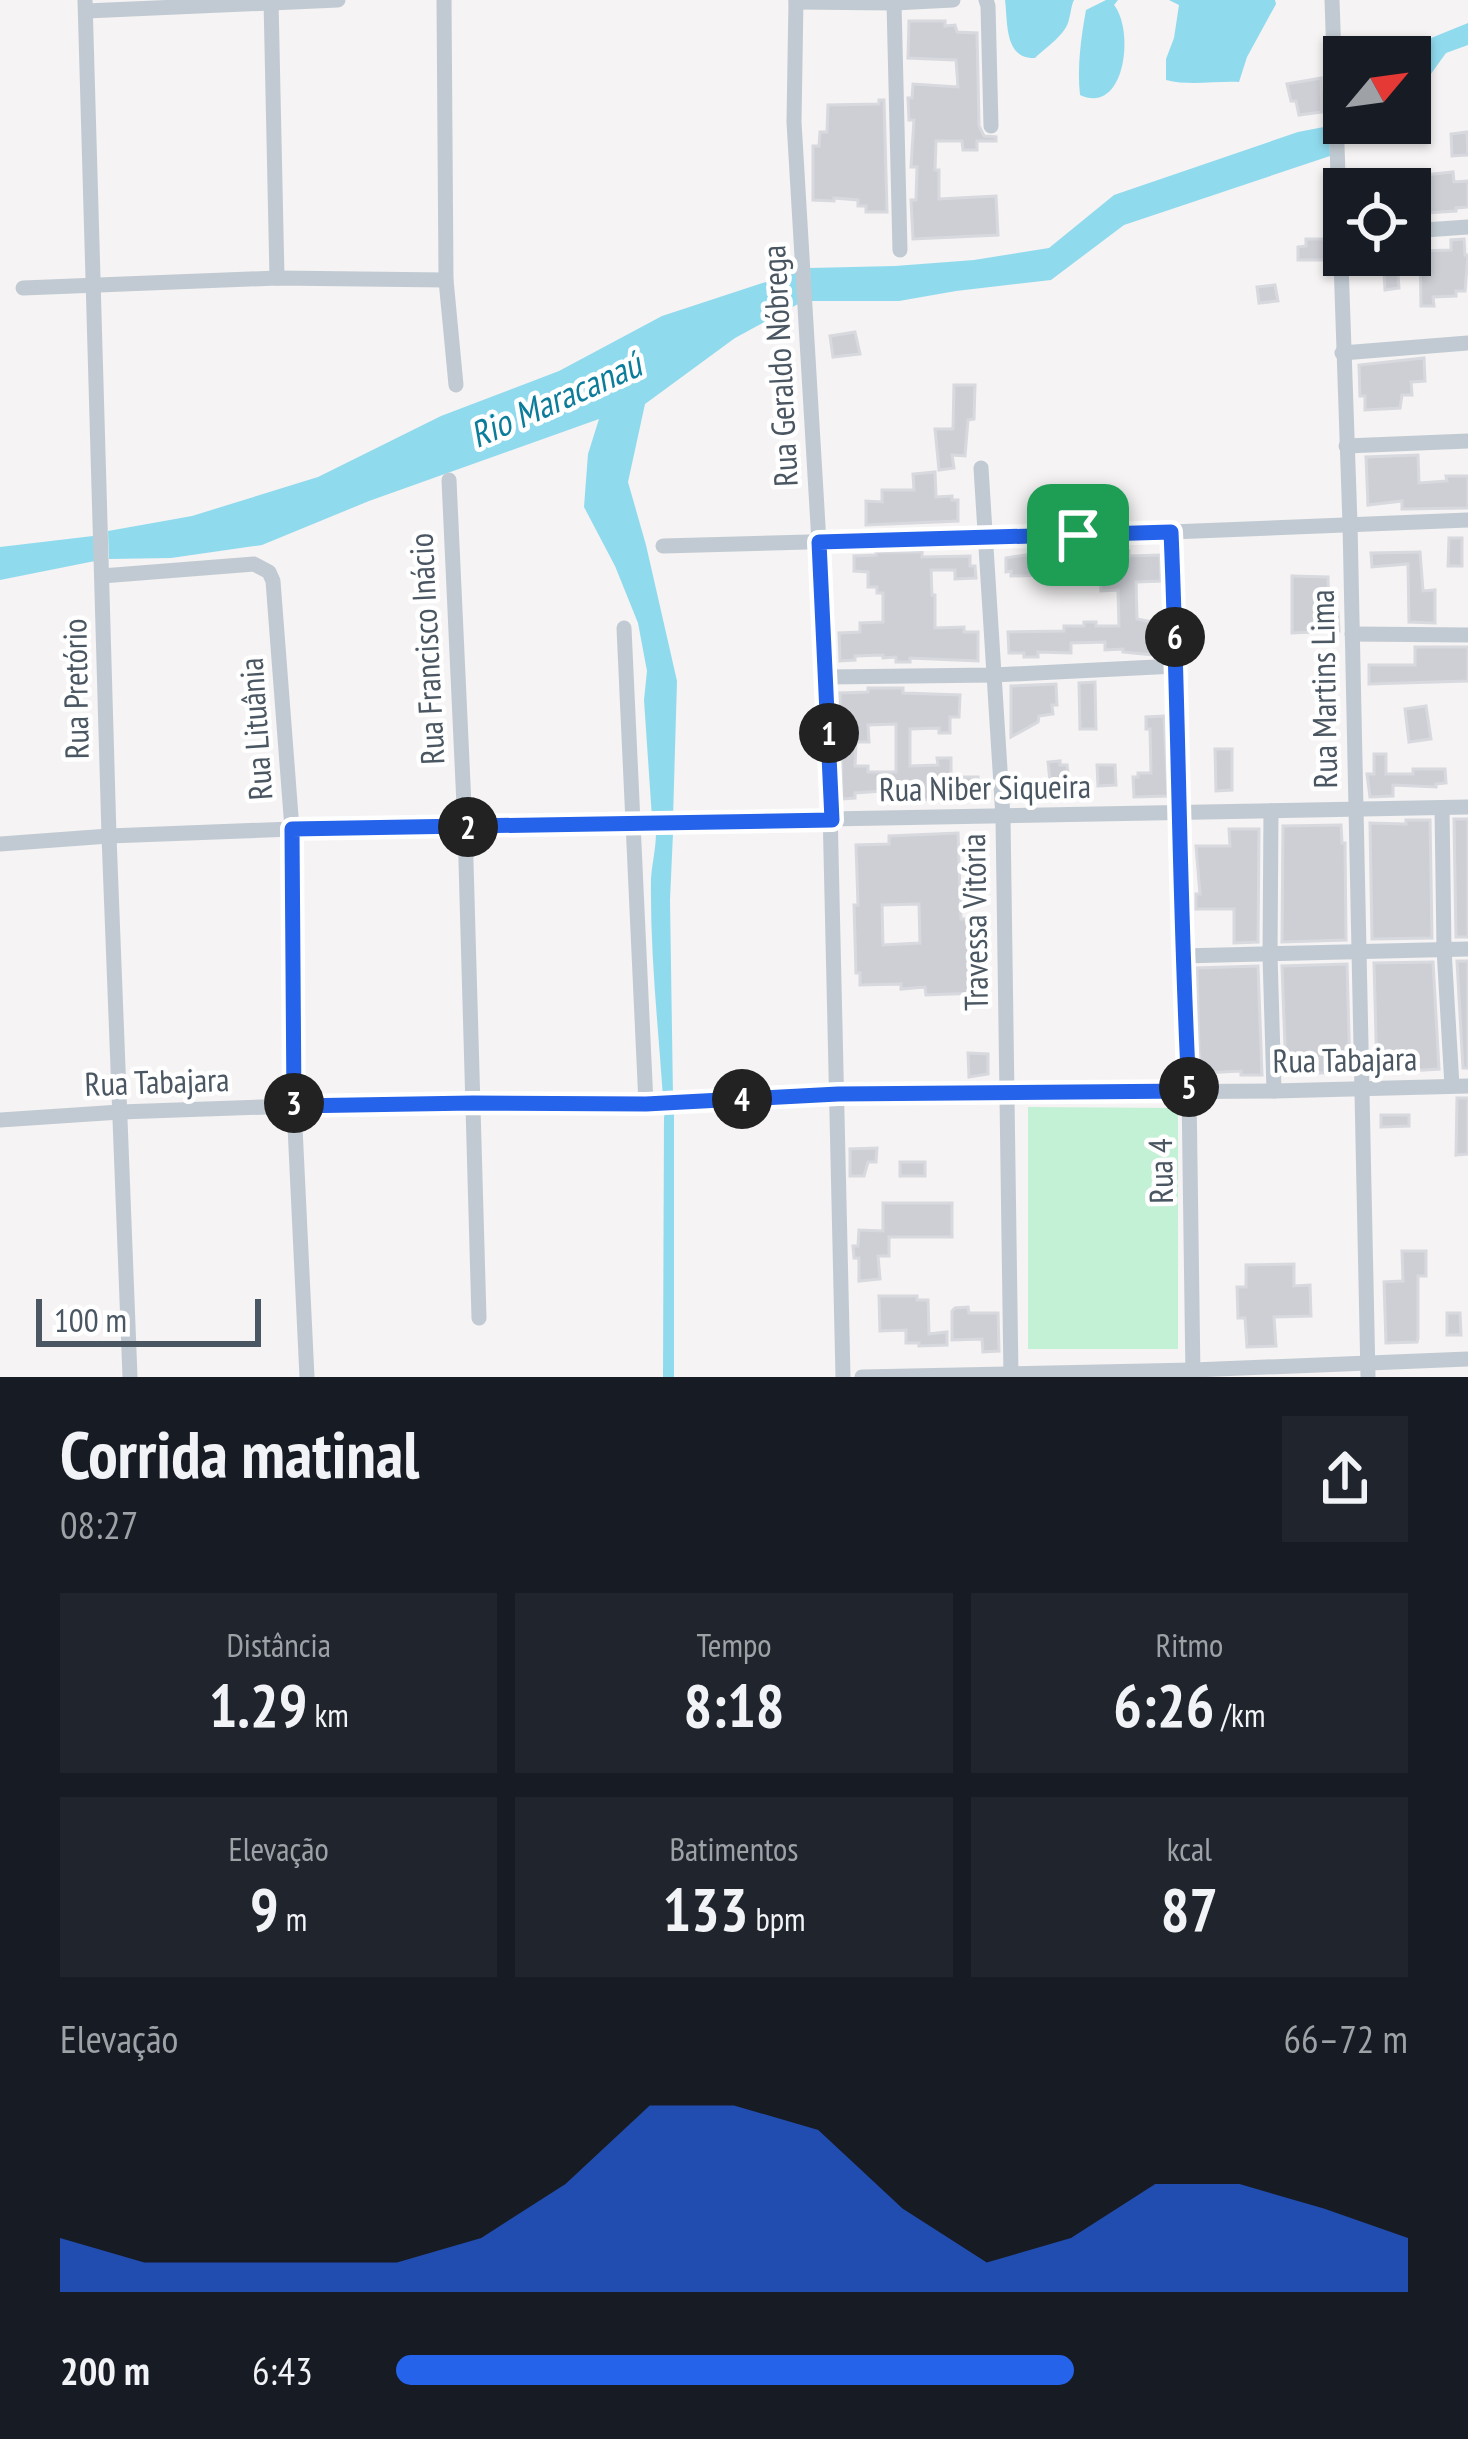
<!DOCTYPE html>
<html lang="pt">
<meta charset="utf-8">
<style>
:root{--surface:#171b24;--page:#20242c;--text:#f1f3f6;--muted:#9ea1a6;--accent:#2563eb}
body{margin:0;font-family:"PT Sans Narrow",sans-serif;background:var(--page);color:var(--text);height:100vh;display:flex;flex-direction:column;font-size:45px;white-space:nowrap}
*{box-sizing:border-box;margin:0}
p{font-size:39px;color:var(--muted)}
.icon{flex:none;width:66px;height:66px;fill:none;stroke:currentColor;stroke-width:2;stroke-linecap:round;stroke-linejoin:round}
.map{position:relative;height:1377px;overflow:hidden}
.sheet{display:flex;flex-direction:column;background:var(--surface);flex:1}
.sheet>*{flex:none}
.needle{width:78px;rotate:61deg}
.buttons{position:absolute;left:1323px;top:36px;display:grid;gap:24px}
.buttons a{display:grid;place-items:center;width:108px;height:108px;border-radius:0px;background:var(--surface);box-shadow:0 3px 9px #0004;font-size:60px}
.scale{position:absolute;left:36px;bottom:30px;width:225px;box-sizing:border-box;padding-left:12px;border:6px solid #4a5661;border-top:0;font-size:33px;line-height:42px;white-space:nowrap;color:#4a5661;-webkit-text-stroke:9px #fff;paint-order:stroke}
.pin{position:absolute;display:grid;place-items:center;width:102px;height:102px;color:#fff;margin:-51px;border-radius:24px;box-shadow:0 6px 18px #0006}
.km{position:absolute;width:60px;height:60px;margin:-30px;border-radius:50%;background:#222;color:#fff;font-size:33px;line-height:60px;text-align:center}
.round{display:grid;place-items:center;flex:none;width:126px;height:126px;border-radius:0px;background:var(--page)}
.headline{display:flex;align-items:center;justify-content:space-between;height:204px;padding:0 60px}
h1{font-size:66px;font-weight:600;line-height:90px}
.metrics{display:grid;grid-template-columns:repeat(3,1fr);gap:18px;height:204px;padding:12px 60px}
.metrics div{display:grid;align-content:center;border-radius:0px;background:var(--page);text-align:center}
.metrics b{font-size:60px;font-weight:600}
.metrics small{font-size:33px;font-weight:400}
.metrics p{font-size:33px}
.chart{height:336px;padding:24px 60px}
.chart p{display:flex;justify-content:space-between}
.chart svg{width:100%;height:216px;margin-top:12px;fill:var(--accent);opacity:.7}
ul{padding:0 60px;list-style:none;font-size:39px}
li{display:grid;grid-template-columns:192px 144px 1fr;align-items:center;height:90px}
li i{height:30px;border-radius:15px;background:var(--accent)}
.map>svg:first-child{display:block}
.green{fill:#c3f1d5}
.water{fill:#90daee}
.building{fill:#cdcfd5;stroke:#d7d9de;stroke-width:3;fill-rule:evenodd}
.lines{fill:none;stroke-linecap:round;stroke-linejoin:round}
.street{stroke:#c1cad2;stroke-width:15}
.route-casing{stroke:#fff;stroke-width:24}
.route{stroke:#2563eb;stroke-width:15}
.labels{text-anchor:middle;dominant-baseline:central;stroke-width:9;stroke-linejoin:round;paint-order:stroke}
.street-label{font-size:33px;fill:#4a5661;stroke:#fff}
.water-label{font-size:36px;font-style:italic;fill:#0c7c9b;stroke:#fff}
</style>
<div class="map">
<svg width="1468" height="1377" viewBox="0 0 1468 1377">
<rect width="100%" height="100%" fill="#f5f3f3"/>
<!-- green -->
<polygon class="green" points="1028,1107 1178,1108 1178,1349 1028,1349"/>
<!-- water -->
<g class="water">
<path d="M1005,0H1074C1071,6 1071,13 1069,19C1067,34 1045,48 1035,58C1004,59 1008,23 1005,0Z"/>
<path d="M1106,0H1118L1114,5C1135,31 1125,116 1080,95C1077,66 1081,38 1086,10Z"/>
<path d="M1169,0H1275L1276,4L1247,57L1239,82C1215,81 1189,86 1166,80V59L1174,38L1179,5Z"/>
<polygon points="1468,23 1468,45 1446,53 1410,103 1410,57 1396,57 1399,51"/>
<polygon points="1329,126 1330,156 1124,225 1051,280 956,291 899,301 811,301 810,268 895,266 974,260 1049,248 1114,195 1298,132"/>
<polygon points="796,272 798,304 735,338 645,404 628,482 646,545 677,681 673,818 652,818 644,700 647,671 638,623 615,566 584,507 588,454 599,419 369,501 262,545 171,558 109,559 108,531 192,516 318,477 441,416 559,371 662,316"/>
<polygon points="93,536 95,561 0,580 0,547"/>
<path d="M656,832L673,833L670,900L673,1097H663C658,1025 650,952 651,879C652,863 656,849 656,832Z"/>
<polygon points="674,1110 674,1377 663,1377 664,1118 665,1111"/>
</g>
<!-- building -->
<g class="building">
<polygon points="909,21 945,21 945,26 955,25 957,32 977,33 979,126 984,136 996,137 996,141 977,141 977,150 963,150 962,141 936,141 935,170 939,170 939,199 996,196 998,235 913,239 911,200 916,200 917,167 911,167 914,120 909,120 908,98 912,98 913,84 958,87 956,60 908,58"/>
<polygon points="1321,78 1322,112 1299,115 1296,101 1291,101 1287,84"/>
<polygon points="879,100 884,100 887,212 866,212 866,206 858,206 858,200 834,198 834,201 813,200 813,146 819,146 820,132 827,132 828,105 879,104"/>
<polygon points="1467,132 1468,155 1452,156 1451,134"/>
<polygon points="1453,172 1454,182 1468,181 1468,207 1456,208 1456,211 1410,214 1410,189 1385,189 1385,179"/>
<polygon points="1306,239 1325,239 1325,260 1298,260 1298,247 1306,246"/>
<polygon points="1464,239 1465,255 1468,255 1465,291 1456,291 1456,296 1433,297 1434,306 1421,306 1420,251 1451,250 1451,240"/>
<polygon points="1397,258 1399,288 1385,290 1383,259"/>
<polygon points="1275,285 1278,301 1259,303 1257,287"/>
<polygon points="855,332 860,354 833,357 830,336"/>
<polygon points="1424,358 1425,381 1411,382 1412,395 1402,395 1400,408 1365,410 1365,396 1360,396 1359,365"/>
<polygon points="954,385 975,385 974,419 968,420 965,456 952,455 954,468 939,470 935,429 953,429"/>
<polygon points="1418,455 1419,483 1447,481 1446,476 1468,476 1468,508 1402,509 1402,501 1368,505 1366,457"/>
<polygon points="935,472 936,497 952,496 952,500 958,500 958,521 866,525 866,501 882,502 882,490 914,490 913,474"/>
<polygon points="1449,538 1462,538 1462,566 1448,566"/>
<polygon points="1102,550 1129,551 1129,556 1160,555 1161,581 1136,582 1137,619 1152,622 1152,626 1162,626 1163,641 1153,642 1154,655 1123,652 1123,649 1105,650 1105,642 1071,643 1071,653 1038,652 1038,657 1024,657 1024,653 1009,653 1008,632 1064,631 1064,626 1084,626 1084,622 1096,622 1096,626 1119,626 1118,590 1101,591 1100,581 1052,582 1052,575 1011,576 1011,571 1006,572 1006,558 1044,552 1044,564 1075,561 1075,554"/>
<polygon points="876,552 922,552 922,557 970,556 970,566 975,566 976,578 955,579 955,570 931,570 932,595 935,595 935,628 964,627 964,632 978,632 978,661 910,658 910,662 896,662 896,657 883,658 883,655 855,656 855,660 840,661 839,633 860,632 860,623 883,622 883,593 877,593 877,587 868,587 868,572 854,571 854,556 876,555"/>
<polygon points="1420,552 1423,591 1435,590 1435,623 1409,622 1408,564 1372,567 1371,553"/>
<polygon points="1292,576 1328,577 1329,614 1338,613 1339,631 1292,633"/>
<polygon points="1415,647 1468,647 1468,681 1369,684 1369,665 1415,665"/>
<polygon points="1095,682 1096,729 1080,729 1079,683"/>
<polygon points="1056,684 1057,705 1052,705 1053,714 1039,716 1038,722 1011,737 1011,686"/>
<path d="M868,688H903V693L960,695L959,717H950V733H939V728L910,729V766L938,765L937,758H951V777H978L979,799L896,800L895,797H882V791L855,793V798L842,799L840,693L868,692ZM896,724V772H868V766H855L856,742H869L868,725Z"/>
<polygon points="1426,706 1431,739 1409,742 1405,709"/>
<polygon points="1164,716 1168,796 1134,797 1133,777 1138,777 1138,773 1151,773 1150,729 1146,729 1146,717"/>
<polygon points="1215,749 1232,749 1232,790 1216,791"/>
<polygon points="1374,754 1386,754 1386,774 1413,774 1413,769 1445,769 1446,783 1436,784 1436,787 1393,785 1393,796 1370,797 1367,774 1374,774"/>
<polygon points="1060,761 1060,765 1067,765 1069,781 1050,781 1048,762"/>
<polygon points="1097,765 1115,765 1116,785 1098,786"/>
<polygon points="1454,819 1468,819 1468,937 1456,937"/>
<polygon points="1406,820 1430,820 1432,938 1372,939 1370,823 1406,824"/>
<polygon points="1341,825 1342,843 1345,843 1346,940 1282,942 1283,826"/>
<polygon points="1229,829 1259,829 1258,942 1234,943 1234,909 1196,909 1196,894 1200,894 1196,846 1230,846"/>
<path d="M958,833L961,919H976L978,993L926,995L925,987L901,989V984L860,985V973H856L854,905H858L856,845L889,844V836ZM919,904L920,943L883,945L882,905Z"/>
<polygon points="1457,961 1468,961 1468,1068 1463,1068"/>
<polygon points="1433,962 1439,1069 1377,1073 1374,963"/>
<polygon points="1347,964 1350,1072 1286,1074 1282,966"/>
<polygon points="1258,966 1262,1075 1241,1075 1241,1071 1202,1073 1199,1052 1197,968"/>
<polygon points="968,1053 988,1054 988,1074 969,1077"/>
<polygon points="1457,1098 1468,1098 1468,1154 1456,1155"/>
<polygon points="1381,1115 1409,1115 1409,1126 1381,1127"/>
<polygon points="877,1148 876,1162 868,1162 864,1176 850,1176 850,1149"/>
<rect x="900" y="1162" width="25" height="14"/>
<polygon points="883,1203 952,1203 952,1237 889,1237 889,1256 878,1256 880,1279 859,1281 859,1258 854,1258 853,1246 858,1246 859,1230 883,1231"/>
<polygon points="1402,1251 1426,1251 1426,1276 1418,1276 1418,1338 1417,1342 1386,1343 1384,1282 1403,1281"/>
<polygon points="1294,1264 1294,1286 1310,1285 1311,1316 1274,1317 1276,1346 1247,1347 1245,1318 1238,1318 1237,1287 1246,1287 1246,1265"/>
<polygon points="879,1296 917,1296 917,1300 928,1300 929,1334 947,1332 947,1345 919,1346 919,1343 906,1343 906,1330 880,1331"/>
<polygon points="968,1307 969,1313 998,1313 999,1351 983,1352 982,1339 952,1340 952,1311 955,1308"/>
<polygon points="1447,1313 1460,1313 1461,1335 1447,1335"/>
</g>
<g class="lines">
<!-- street -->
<g class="street">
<polyline points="85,0 109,836 130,1377"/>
<polyline points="271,0 277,278"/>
<polyline points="444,0 446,280 456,385"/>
<polyline points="796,0 794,122 827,677 843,1377"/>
<polyline points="986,0 988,6 991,126"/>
<polyline points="1332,0 1350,524 1368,1377"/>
<polyline points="796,2 894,3 953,0"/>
<polyline points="894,3 900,250"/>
<polyline points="86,11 338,0"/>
<polyline points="1410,231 1468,227"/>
<polyline points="23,288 277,278 446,280"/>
<polyline points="1342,353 1468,343"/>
<polyline points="1346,446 1468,441"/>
<polyline points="981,468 1003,817 1011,1377"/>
<polyline points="449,480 465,827 479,1318"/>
<polyline points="1171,532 1181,813 1181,956 1189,1091 1193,1377"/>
<polyline points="663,546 1171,532 1468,520"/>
<polyline points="102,576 254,564 269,572 273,581 292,829 294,1106 307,1377"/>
<polyline points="624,628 646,1104"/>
<polyline points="1352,634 1468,635"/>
<polyline points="827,677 994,675 1176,666"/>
<polyline points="1442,808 1444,949 1452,1086"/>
<polyline points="1271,811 1270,955 1274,1091"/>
<polyline points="0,844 109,836 292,829 1468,807"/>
<polyline points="1181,956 1468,949"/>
<polyline points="0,1120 120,1112 294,1106 474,1103 646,1104 837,1094 1274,1091 1468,1086"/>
<polyline points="862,1377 1193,1370 1468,1359"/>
</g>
</g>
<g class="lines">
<!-- route casing -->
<g class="route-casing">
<path id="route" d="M1171,532C1179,719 1179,905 1189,1091L838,1094L646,1104L473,1103L294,1106L292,829L832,820L819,542Z"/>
</g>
<!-- route -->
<use href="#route" class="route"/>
</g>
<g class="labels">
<!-- street labels -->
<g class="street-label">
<text transform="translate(779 366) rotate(-93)">Rua Geraldo Nóbrega</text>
<text transform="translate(426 649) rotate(-93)">Rua Francisco Inácio</text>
<text transform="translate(75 689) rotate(-91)">Rua Pretório</text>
<text transform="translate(1323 689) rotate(-91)">Rua Martins Lima</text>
<text transform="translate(255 729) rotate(-94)">Rua Lituânia</text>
<text transform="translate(985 787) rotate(-1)">Rua Niber Siqueira</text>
<text transform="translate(974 922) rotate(-91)">Travessa Vitória</text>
<text transform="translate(1345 1059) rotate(-1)">Rua Tabajara</text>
<text transform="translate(157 1081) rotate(-2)">Rua Tabajara</text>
<text transform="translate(1160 1171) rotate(-91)">Rua 4</text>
</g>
<!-- water labels -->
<g class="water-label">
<text transform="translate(555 399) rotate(-24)">Rio Maracanaú</text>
</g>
</g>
</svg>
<div class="buttons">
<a><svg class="needle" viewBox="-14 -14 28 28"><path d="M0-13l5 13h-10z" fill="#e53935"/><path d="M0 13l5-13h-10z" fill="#9ea1a6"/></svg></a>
<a><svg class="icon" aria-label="locate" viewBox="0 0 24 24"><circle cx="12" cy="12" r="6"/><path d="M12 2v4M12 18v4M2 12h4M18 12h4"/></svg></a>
</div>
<div class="scale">100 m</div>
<div class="pin" style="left:1078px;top:535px;background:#1e9e55"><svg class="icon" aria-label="arrive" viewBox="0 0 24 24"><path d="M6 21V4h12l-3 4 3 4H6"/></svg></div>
<b class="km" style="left:829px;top:733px">1</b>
<b class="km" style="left:468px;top:827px">2</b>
<b class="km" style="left:294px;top:1103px">3</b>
<b class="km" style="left:742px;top:1099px">4</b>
<b class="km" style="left:1189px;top:1087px">5</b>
<b class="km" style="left:1175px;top:637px">6</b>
</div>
<section class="sheet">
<div class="headline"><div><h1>Corrida matinal</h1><p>08:27</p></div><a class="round"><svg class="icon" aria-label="share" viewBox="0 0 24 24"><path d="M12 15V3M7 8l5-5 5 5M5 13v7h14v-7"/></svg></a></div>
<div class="metrics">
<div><p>Distância</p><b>1.29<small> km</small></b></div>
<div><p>Tempo</p><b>8:18</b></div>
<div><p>Ritmo</p><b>6:26<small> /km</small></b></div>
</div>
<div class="metrics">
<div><p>Elevação</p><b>9<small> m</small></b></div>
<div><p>Batimentos</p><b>133<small> bpm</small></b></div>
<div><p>kcal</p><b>87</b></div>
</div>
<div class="chart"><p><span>Elevação</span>66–72 m</p>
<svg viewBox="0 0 160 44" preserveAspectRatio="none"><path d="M0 44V33L10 38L20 38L30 38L40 38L50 33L60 22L70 6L80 6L90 11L100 27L110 38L120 33L130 22L140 22L150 27L160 33V44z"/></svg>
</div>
<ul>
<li><b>200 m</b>6:43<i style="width:67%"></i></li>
</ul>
</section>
